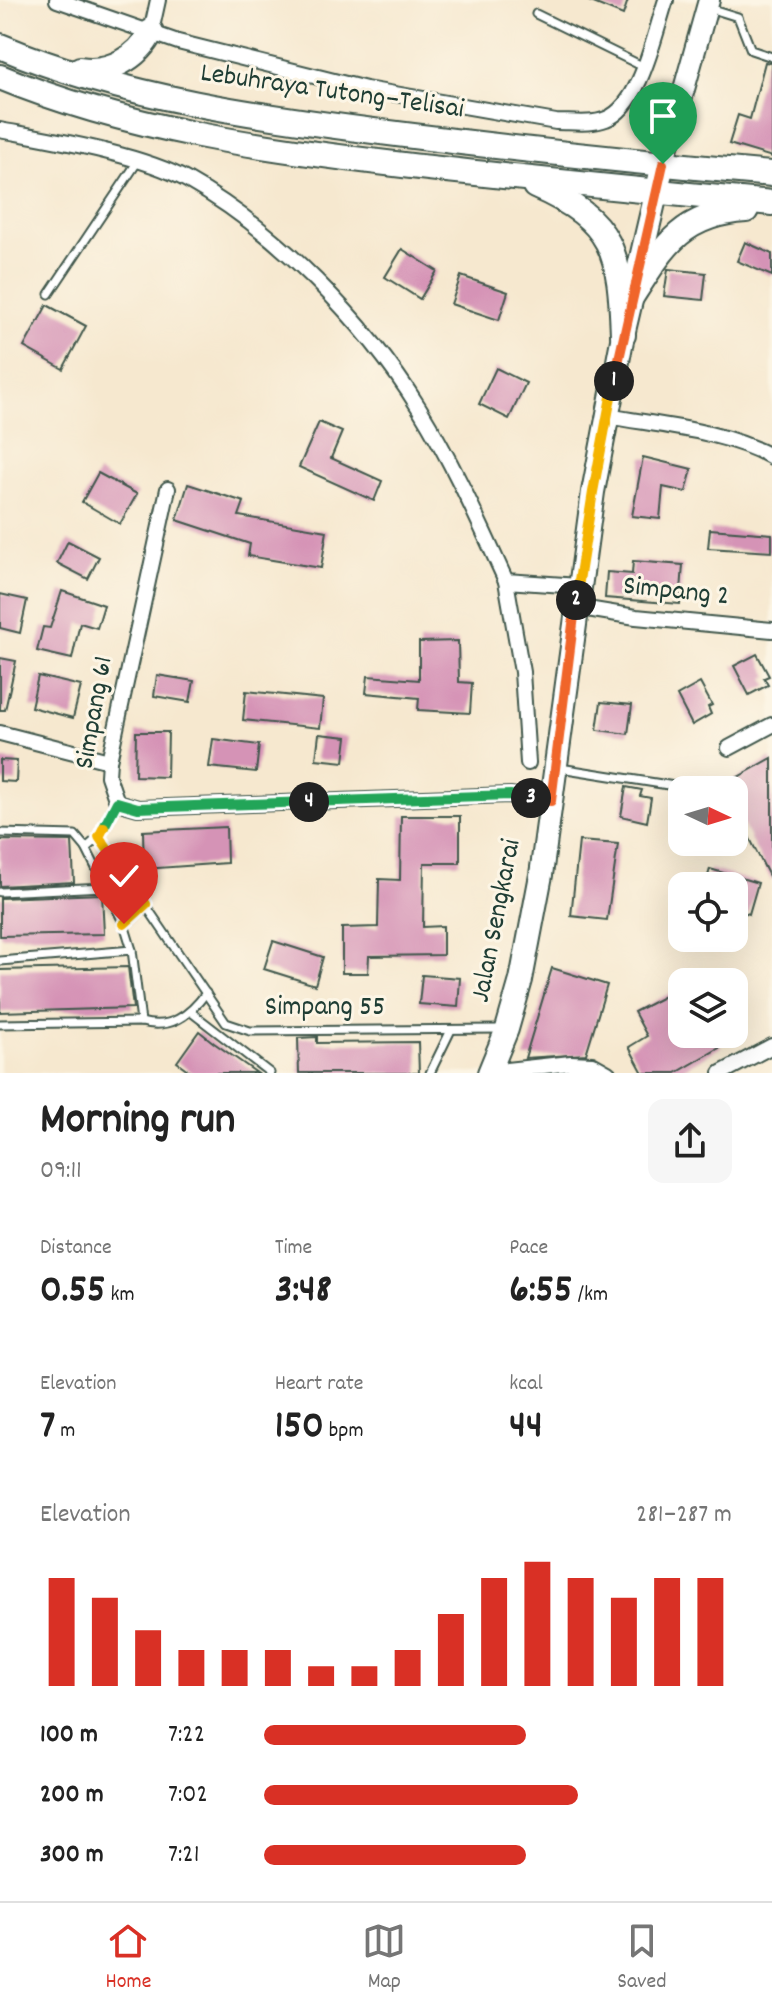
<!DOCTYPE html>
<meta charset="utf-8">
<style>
:root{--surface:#fff;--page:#f6f6f6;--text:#222;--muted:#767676;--line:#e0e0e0;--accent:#d93025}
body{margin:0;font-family:Dekko,sans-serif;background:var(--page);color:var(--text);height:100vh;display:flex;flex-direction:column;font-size:30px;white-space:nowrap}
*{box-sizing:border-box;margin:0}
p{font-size:26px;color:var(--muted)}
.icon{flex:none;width:44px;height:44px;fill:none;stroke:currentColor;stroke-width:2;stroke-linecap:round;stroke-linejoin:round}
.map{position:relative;height:1073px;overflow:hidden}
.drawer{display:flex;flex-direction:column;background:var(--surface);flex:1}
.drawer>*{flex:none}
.needle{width:52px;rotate:94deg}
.tools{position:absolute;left:668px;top:776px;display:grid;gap:16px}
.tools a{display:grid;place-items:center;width:80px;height:80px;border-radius:16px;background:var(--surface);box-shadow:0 8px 32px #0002;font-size:40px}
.pin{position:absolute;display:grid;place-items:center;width:68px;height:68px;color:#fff;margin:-82px -34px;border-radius:50% 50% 50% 0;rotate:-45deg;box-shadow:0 0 8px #0007}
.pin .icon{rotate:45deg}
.km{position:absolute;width:40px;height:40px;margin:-20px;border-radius:50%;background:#222;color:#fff;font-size:22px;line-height:40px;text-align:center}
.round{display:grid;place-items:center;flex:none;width:84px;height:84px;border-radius:16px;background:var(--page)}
.headline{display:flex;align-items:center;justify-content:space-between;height:136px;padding:0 40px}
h1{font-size:44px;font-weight:700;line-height:60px}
.stats{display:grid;grid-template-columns:repeat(3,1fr);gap:12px;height:136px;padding:8px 40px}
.stats div{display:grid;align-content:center}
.stats b{font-size:40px;font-weight:700}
.stats small{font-size:22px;font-weight:400}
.stats p{font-size:22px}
.chart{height:224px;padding:16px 40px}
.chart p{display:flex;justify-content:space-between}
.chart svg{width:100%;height:144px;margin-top:8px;stroke:var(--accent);stroke-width:6}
ul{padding:0 40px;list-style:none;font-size:26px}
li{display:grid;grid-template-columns:128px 96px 1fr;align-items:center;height:60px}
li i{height:20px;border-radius:10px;background:var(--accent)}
.dock{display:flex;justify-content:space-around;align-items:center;height:112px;border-top:2px solid var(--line);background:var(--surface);font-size:22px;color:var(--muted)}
.dock a{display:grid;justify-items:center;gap:4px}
.dock .current{color:var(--accent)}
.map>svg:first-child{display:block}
.building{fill:#d593b6}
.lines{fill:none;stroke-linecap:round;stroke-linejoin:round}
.lane-casing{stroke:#3f574b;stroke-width:11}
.street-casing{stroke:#3f574b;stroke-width:18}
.secondary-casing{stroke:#3f574b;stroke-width:24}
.primary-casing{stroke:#3f574b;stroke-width:26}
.highway-casing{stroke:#3f574b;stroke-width:28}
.lane{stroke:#fff;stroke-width:7}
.street{stroke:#fff;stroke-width:14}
.secondary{stroke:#fff;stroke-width:20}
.primary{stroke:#fff;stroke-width:22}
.highway{stroke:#fff;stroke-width:24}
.split-1-casing{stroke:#fff;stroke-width:16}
.split-2-casing{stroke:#fff;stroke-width:16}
.split-3-casing{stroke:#fff;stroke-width:16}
.split-4-casing{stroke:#fff;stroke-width:16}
.split-5-casing{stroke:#fff;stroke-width:16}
.split-6-casing{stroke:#fff;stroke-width:16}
.split-1{stroke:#f0652b;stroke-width:10}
.split-2{stroke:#f5b400;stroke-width:10}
.split-3{stroke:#f0652b;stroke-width:10}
.split-4{stroke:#22a559;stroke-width:10}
.split-5{stroke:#22a559;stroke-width:10}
.split-6{stroke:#f5b400;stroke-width:10}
.labels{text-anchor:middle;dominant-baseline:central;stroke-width:6;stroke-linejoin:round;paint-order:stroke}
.street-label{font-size:28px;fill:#1f3d34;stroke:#fcf5e5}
</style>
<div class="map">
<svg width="772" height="1073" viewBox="0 0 772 1073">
<rect width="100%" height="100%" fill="#fcf5e5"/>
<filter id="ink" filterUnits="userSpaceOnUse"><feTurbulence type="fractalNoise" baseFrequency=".0125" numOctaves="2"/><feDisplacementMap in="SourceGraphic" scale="16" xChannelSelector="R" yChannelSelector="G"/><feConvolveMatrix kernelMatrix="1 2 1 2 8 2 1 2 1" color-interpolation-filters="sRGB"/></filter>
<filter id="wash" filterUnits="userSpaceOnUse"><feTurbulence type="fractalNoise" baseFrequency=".006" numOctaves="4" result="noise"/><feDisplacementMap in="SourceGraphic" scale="32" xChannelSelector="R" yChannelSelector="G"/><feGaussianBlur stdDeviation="1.8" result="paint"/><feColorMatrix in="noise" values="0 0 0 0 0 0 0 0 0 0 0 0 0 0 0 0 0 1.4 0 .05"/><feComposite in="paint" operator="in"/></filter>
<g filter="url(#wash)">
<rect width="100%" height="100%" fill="#f6e8cf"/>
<g id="blocks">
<!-- building -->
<g class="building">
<polygon points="586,0 628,0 623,15"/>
<polygon points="765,62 772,63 772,157 729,144 738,115 750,119"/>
<polygon points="745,242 772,254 772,276 737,261"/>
<polygon points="402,249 437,271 420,299 385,277"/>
<polygon points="668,269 706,273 703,300 664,296"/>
<polygon points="461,276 508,292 499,320 451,304"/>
<polygon points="47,305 86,326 63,369 24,347"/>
<polygon points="496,368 526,383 509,419 479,404"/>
<polygon points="319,422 342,432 331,458 382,481 374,501 299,467"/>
<polygon points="643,457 692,469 686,492 663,487 660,519 632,516"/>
<polygon points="98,473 137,494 120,524 82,502"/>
<polygon points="188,484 244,502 239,516 327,531 321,568 248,556 250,544 177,520"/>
<polygon points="710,529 772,534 772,552 708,548"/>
<polygon points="68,541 99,557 88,579 57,563"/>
<polygon points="633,561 683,565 680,604 605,598 607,572 632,574"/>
<polygon points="62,591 104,605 97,628 80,623 72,659 37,651 43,627 50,628"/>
<polygon points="0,594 27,600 20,633 0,628"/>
<polygon points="458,641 459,682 472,683 470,713 418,710 419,698 366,693 368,676 419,680 419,642"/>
<polygon points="757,654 769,676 764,678 768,685 749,695 734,666"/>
<polygon points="0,658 16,661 5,710 0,710"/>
<polygon points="157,675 194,681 190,702 154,696"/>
<polygon points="38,676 81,686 73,718 31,707"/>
<polygon points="700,683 712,705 708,707 711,714 692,725 677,696"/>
<polygon points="246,691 323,699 320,728 243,720"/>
<polygon points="601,702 632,705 628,734 597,730"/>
<polygon points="136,732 168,732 167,777 135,776"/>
<polygon points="319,734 347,737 344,762 316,759"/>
<polygon points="213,739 259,745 256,772 209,767"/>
<polygon points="772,758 772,882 738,815 734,817 734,790 715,790"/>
<polygon points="0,760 17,761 16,782 0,781"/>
<polygon points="626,787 642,790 640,796 651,798 647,822 621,816"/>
<polygon points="401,816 460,816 460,863 424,863 423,927 443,926 443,955 369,956 368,973 342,973 342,928 378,927 379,879 400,880"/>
<polygon points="226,827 227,863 144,869 143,831"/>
<polygon points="0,840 72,841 74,882 0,886"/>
<polygon points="579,841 618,844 607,920 571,916"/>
<polygon points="710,869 758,883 749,914 734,909 734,886 705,886"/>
<polygon points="102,894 104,934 0,936 0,898"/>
<polygon points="273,941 323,957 315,985 264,969"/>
<polygon points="128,967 133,1008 0,1012 0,970"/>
<polygon points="552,968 607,985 586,1054 525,1058"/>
<polygon points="422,975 460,978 458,1007 419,1004"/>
<polygon points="682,987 682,1008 671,1014 682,1034 688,1042 701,1034 713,1034 721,1047 676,1073 643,1073 629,1047 647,1036 634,1012"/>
<polygon points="199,1031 214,1043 257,1073 192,1073 177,1062"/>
<polygon points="317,1037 317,1043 418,1042 419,1073 299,1073 298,1038"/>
</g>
</g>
</g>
<g filter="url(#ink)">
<use href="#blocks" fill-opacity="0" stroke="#3f574b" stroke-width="2"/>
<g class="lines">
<!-- lane casing -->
<g class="lane-casing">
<g id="lane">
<polyline points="709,8 738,17 751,50 772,57"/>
<polyline points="536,14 644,67"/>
<polyline points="49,294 138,161"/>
<polyline points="560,768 700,790"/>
<polyline points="117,802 99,837 86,848 124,924 132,950 141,1022"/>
<polyline points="0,833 75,835 86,848"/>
<polyline points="99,837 226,1023 250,1031 501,1029"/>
<polyline points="0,892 104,887"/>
<polyline points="124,924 146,904"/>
<polyline points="0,961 132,950"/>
<polyline points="191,1012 270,1073"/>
<path d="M0,1024L141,1022C170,1030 189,1016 206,993"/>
<polyline points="430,1073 451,1030"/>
</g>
</g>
<!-- street casing -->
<g class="street-casing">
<g id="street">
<path d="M57,0L178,42L366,89L556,122C572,122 591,125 606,119C641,106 655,32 666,0"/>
<polyline points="151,32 158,0"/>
<path d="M0,130C53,140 141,154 187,180C276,230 365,321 419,408C453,463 479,522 506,581L579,586"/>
<path d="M607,416C662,426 722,430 772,457"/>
<polyline points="168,489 109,761 108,776 117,802 138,808 510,795 551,801"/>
<polyline points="506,581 522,672 528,763"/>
<polyline points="575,607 636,617 772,630"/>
<polyline points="0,733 109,761"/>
<polyline points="729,748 772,725"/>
<polyline points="489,1072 571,1063 592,1064 608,1073"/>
<polyline points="721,1073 772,1046"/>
</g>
</g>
<!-- secondary casing -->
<g class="secondary-casing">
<polyline id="secondary" points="663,164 709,0"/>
</g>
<!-- primary casing -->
<g class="primary-casing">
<polyline id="primary" points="489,1073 507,1029 521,980 541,875 593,492 623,335 663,164"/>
</g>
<!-- highway casing -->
<g class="highway-casing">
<g id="highway">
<path d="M0,46C126,99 262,117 397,134C522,150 647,163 772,174"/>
<path d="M80,69C109,74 138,58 151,32"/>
<path d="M0,77C128,130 267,149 403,165C526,179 649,191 772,203"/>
<path d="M535,186C615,221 620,253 623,335"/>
<path d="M632,296C664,246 682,214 746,210"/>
</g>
</g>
<!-- lane -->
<use href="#lane" class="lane"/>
<!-- street -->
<use href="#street" class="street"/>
<!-- secondary -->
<use href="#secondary" class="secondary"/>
<!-- primary -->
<use href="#primary" class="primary"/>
<!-- highway -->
<use href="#highway" class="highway"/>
</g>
</g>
<g class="lines" filter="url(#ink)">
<!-- split-1 casing -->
<g class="split-1-casing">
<polyline id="split-1" points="614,381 663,164"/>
</g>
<!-- split-2 casing -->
<g class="split-2-casing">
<polyline id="split-2" points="576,600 593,492 614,381"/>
</g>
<!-- split-3 casing -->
<g class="split-3-casing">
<polyline id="split-3" points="531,798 551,801 576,600"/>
</g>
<!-- split-4 casing -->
<g class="split-4-casing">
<polyline id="split-4" points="309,802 510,795 531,798"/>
</g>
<!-- split-5 casing -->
<g class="split-5-casing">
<polyline id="split-5" points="104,827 117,802 138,808 309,802"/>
</g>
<!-- split-6 casing -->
<g class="split-6-casing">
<polyline id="split-6" points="104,827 99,837 146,904 124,924"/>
</g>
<!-- split-1 -->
<use href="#split-1" class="split-1"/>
<!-- split-2 -->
<use href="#split-2" class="split-2"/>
<!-- split-3 -->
<use href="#split-3" class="split-3"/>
<!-- split-4 -->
<use href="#split-4" class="split-4"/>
<!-- split-5 -->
<use href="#split-5" class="split-5"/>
<!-- split-6 -->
<use href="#split-6" class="split-6"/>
</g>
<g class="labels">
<!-- street labels -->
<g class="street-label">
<text transform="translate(332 93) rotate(8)">Lebuhraya Tutong–Telisai</text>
<text transform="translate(676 593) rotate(6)">Simpang 2</text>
<text transform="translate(96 713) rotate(-80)">Simpang 61</text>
<text transform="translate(498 921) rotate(-79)">Jalan Sengkarai</text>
<text x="325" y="1009">Simpang 55</text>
</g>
</g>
</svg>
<div class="tools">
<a><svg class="needle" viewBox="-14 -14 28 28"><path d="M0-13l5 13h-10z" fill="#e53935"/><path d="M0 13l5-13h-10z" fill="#767676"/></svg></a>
<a><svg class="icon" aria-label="locate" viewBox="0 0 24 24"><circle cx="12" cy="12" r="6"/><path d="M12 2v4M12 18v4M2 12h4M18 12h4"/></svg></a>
<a><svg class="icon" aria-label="layers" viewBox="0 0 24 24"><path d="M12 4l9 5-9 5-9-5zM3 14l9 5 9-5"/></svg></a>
</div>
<div class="pin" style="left:663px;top:164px;background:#1e9e55"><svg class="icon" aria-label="arrive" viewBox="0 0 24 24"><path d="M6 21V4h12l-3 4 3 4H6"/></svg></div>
<div class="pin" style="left:124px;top:924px;background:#d93025"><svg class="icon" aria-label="check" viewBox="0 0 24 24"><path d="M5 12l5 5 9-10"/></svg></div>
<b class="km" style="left:614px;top:381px">1</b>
<b class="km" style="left:576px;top:600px">2</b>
<b class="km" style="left:531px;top:798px">3</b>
<b class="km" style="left:309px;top:802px">4</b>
</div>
<section class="drawer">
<div class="headline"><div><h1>Morning run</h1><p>09:11</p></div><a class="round"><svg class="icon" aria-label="share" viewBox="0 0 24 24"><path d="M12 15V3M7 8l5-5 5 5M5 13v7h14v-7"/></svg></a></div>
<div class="stats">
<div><p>Distance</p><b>0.55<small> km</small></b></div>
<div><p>Time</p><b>3:48</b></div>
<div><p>Pace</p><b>6:55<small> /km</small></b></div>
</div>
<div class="stats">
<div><p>Elevation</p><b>7<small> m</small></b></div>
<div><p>Heart rate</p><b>150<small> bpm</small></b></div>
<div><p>kcal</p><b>44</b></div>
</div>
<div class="chart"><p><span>Elevation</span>281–287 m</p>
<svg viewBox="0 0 160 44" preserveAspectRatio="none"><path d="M5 44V11M15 44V17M25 44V27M35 44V33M45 44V33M55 44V33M65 44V38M75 44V38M85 44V33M95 44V22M105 44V11M115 44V6M125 44V11M135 44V17M145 44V11M155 44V11"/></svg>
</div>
<ul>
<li><b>100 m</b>7:22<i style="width:56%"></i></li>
<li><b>200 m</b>7:02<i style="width:67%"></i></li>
<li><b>300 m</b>7:21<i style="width:56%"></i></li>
</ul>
</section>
<nav class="dock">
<a class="current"><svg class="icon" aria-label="home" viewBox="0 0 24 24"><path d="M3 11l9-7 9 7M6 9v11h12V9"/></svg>Home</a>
<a><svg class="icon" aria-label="map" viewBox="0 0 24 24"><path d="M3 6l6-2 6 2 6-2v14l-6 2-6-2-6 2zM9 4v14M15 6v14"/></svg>Map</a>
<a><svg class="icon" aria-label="saved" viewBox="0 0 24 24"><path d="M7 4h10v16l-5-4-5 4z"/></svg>Saved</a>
</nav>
